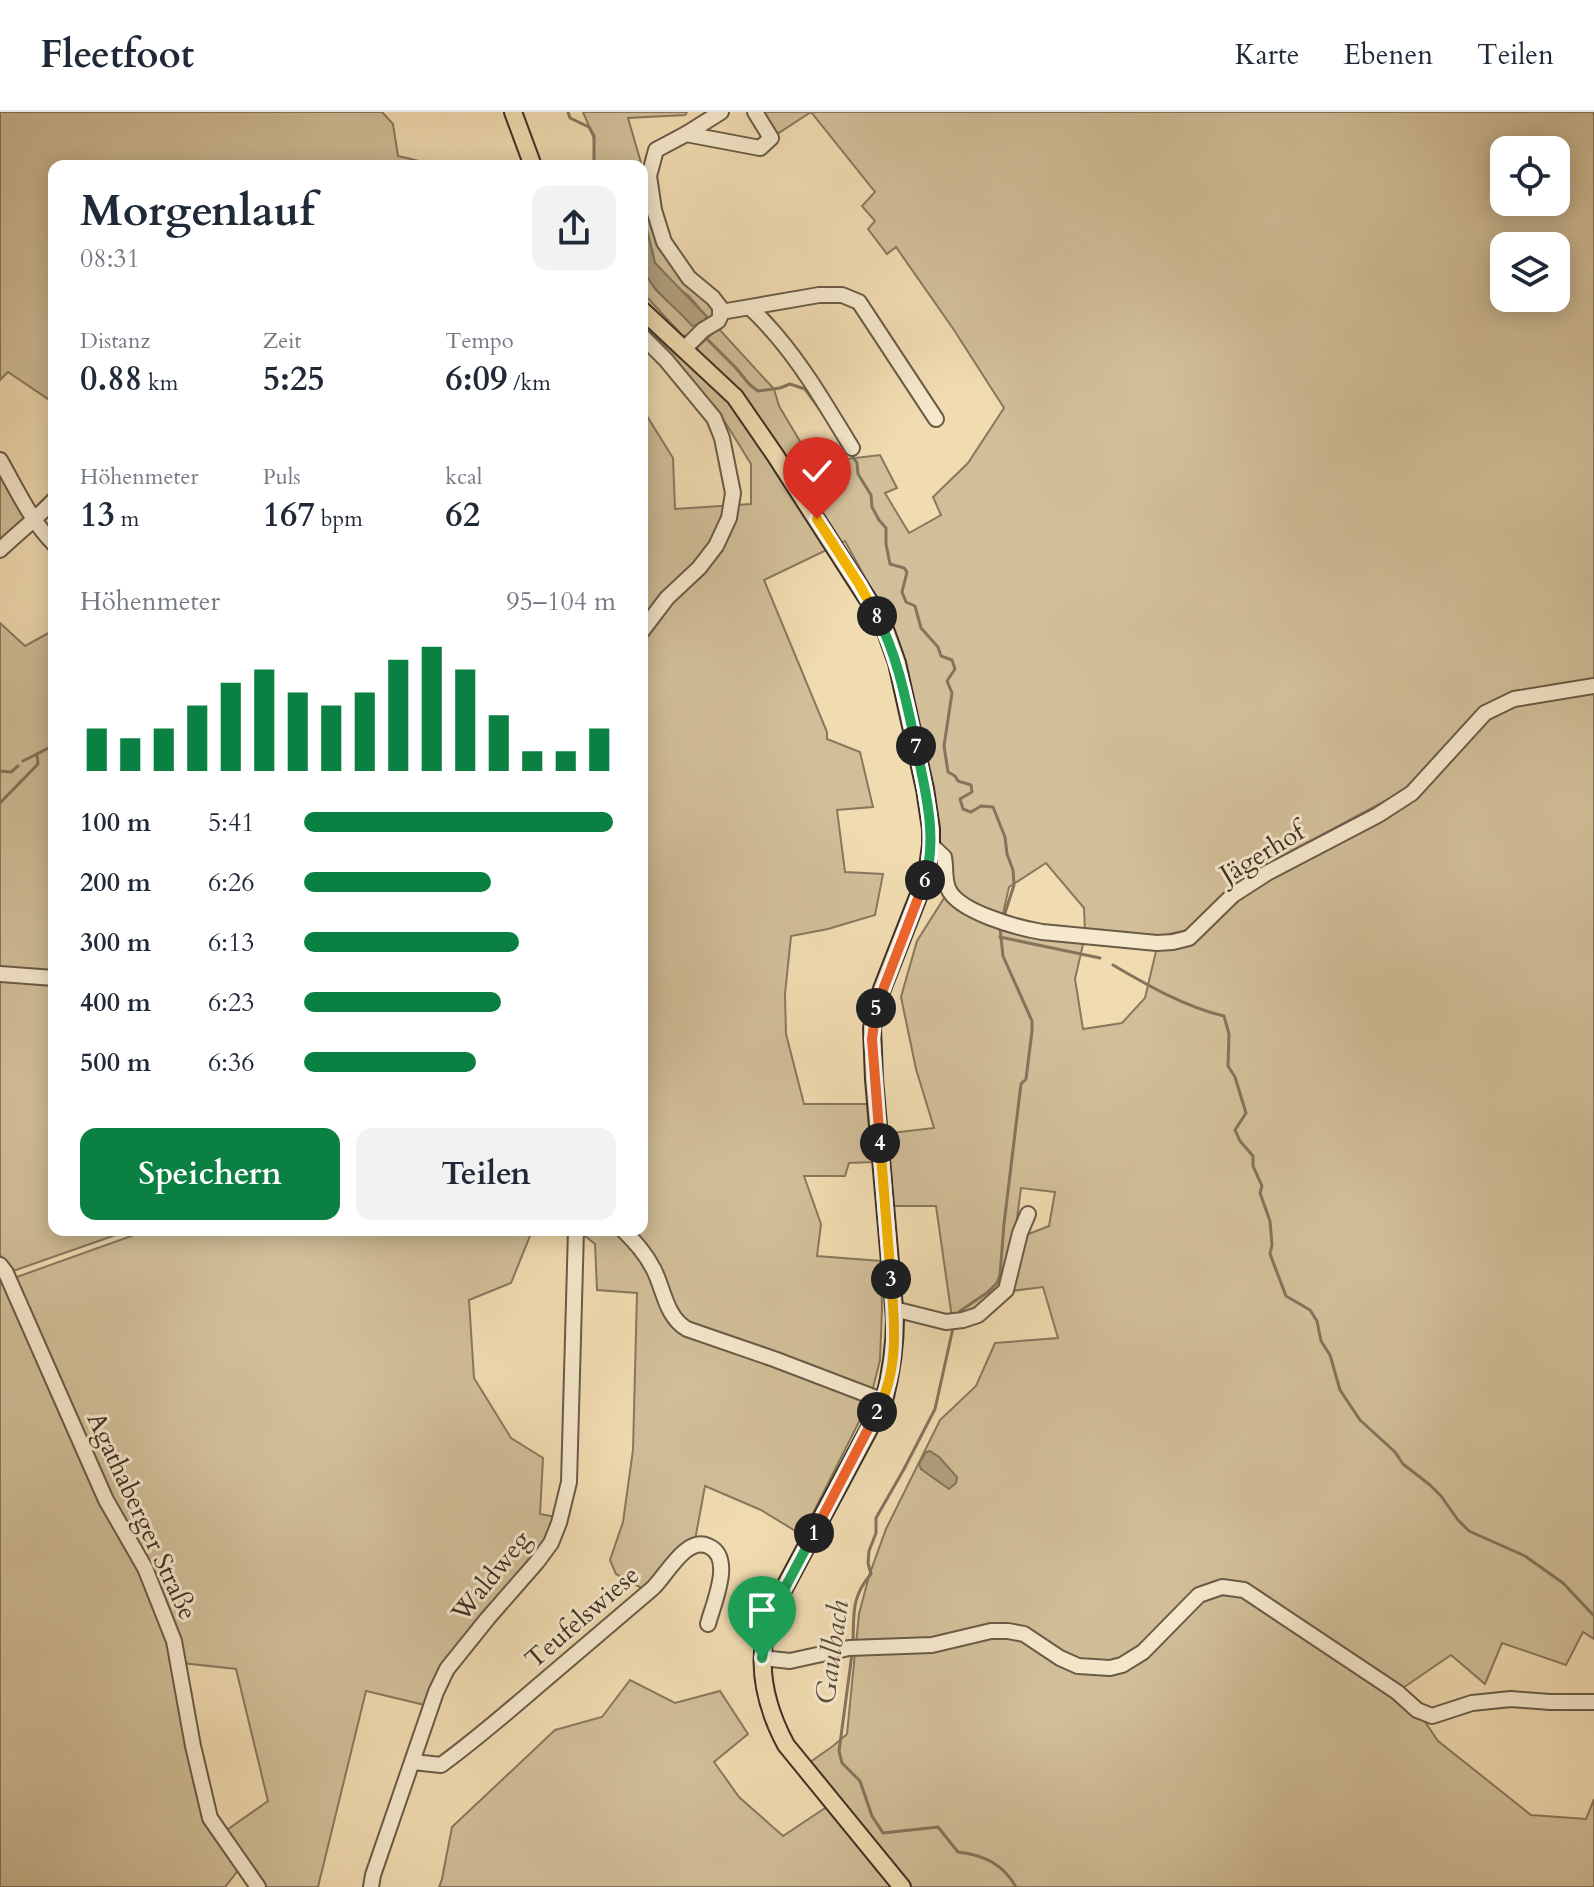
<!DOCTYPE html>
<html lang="de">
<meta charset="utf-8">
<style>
:root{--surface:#fff;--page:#f2f2f3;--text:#1f2937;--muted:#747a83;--line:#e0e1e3;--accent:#0b8043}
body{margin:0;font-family:Cardo,serif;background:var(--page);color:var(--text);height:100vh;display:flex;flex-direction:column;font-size:30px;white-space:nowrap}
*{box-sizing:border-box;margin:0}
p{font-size:26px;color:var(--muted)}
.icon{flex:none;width:44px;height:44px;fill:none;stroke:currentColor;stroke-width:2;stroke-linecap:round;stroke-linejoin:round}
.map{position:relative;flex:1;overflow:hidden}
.drawer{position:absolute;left:48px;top:48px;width:600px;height:1076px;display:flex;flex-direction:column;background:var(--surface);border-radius:16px;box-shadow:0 4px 20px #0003}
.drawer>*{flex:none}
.tools{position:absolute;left:1490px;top:24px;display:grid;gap:16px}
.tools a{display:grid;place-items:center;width:80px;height:80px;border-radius:16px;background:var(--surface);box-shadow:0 4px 20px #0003;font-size:40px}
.pin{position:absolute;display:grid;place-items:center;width:68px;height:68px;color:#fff;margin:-82px -34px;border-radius:50% 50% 50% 0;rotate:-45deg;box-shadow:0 0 8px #0007}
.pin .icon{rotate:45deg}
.km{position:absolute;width:40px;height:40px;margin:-20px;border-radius:50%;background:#222;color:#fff;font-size:22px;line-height:40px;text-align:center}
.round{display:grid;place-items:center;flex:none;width:84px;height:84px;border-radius:16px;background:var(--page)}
.overview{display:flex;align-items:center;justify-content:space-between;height:136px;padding:0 32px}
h1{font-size:44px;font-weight:700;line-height:60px}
.stats{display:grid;grid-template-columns:repeat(3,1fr);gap:12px;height:136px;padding:8px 32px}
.stats div{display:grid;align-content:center}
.stats b{font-size:34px;font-weight:700}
.stats small{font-size:22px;font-weight:400}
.stats p{font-size:22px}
.chart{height:224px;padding:16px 32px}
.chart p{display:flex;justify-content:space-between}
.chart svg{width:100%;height:144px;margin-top:8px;stroke:var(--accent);stroke-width:6}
.button{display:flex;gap:16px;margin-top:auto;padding:16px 32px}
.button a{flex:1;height:92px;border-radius:16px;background:var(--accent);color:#fff;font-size:32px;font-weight:700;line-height:92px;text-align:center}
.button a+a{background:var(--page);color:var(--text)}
ul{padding:0 32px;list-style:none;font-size:26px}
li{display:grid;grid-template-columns:128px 96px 1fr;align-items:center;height:60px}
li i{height:20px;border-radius:10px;background:var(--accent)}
header{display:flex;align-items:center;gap:48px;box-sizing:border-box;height:112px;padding:0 40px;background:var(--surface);border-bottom:2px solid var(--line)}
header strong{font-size:38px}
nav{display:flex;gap:44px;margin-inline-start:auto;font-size:28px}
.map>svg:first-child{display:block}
.green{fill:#d2bf99;stroke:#88785e;stroke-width:2;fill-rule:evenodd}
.water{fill:#b4a281;stroke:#84745c;stroke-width:2}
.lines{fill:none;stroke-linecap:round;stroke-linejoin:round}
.stream{stroke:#84745c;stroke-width:3}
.minor-casing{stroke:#6a5b47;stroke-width:18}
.major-casing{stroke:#3d3024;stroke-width:20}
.minor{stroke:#f6e8cc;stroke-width:14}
.major{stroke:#f1dcb1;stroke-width:16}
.split-1-casing{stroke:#fff;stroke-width:16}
.split-2-casing{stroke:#fff;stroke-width:16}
.split-3-casing{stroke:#fff;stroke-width:16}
.split-4-casing{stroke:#fff;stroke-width:16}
.split-5-casing{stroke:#fff;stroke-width:16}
.split-6-casing{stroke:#fff;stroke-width:16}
.split-7-casing{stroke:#fff;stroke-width:16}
.split-8-casing{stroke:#fff;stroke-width:16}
.split-9-casing{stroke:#fff;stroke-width:16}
.split-1{stroke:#22a559;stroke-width:10}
.split-2{stroke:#f0652b;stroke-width:10}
.split-3{stroke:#f5b400;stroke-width:10}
.split-4{stroke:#f5b400;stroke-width:10}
.split-5{stroke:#f0652b;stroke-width:10}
.split-6{stroke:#f0652b;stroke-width:10}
.split-7{stroke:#22a559;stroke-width:10}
.split-8{stroke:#22a559;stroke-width:10}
.split-9{stroke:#f5b400;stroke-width:10}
.labels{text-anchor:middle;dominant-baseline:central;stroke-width:6;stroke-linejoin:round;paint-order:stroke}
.street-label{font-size:26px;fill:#3d3024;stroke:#f6e8cc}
.water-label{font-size:28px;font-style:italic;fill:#5b4c3b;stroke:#f6e8cc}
</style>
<header>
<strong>Fleetfoot</strong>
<nav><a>Karte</a><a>Ebenen</a><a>Teilen</a></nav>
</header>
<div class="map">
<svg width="1594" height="1775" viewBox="0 0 1594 1775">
<rect width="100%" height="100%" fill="#f1dcb1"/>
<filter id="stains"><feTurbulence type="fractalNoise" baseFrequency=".0025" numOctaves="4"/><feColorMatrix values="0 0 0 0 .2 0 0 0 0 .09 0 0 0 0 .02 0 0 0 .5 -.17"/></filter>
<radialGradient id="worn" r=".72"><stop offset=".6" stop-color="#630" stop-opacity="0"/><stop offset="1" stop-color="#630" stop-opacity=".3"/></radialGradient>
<!-- green -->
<g class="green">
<polygon points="0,0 382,0 393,12 398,44 440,54 54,54 54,291 8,260 0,268"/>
<polygon points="583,0 687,0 685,3 628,6 642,54 594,54 594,26"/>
<path d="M755,0H1594V567L1533,577L1483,595L1402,680L1278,746L1237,771L1187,818L1160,824L1085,819L1084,796L1046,751L1009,775L1002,806L974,794L951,772C950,752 951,743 937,726L881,494L845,429L764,468L827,620V627L860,640L873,695L837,698L845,760L883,762L875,803L828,817L791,824L785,882L786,922L804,992H867L872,1050L849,1051L845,1064H804L821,1112L817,1144L881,1149L882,1197L880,1248L872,1280L684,1213L629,1118H642V531L657,505L646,501L642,509V296L673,346L675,397L751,392V352L717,297L642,218V213L680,246L697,236L718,216L774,277L779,294L813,351L880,343L897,376L885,381L909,421L941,403L933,385L968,351L1004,296L954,218L896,135L887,142L868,117L875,109L862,94L875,80L811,0L771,26ZM1504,38H1556V90H1504ZM1504,134H1556V186H1504Z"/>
<polygon points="642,55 662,132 711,187 717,204 691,223 683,224 642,180 642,154 655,177 683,203 692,213 707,205 689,184 676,175 655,151 645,110 642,104"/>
<polygon points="0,349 35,408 0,438"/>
<polygon points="0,511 25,534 54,518 54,861 0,857"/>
<polygon points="1594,578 1594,1527 1583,1520 1566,1553 1502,1531 1485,1572 1451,1543 1397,1580 1417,1598 1438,1629 1531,1703 1586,1707 1594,1687 1594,1775 439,1775 442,1767 452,1715 555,1618 602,1605 630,1568 675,1591 720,1579 748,1622 714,1650 739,1685 783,1724 828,1694 806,1653 833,1634 847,1622 855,1541 943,1525 856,1532 859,1502 869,1464 886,1417 940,1308 976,1274 995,1231 1058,1226 1043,1175 1011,1179 1021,1125 1049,1114 1055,1080 1021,1076 1015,1122 1003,1175 981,1196 952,1206 936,1094 890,1094 883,1022 934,1016 916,957 901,885 917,829 946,783 958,793 1084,828 1075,867 1083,917 1122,911 1145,886 1157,835 1172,833 1240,784 1397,698 1489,605 1514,592"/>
<polygon points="0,865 54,869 54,1118 130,1118 13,1159 0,1143"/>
<polygon points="148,1118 535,1118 532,1119 511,1171 469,1188 474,1266 511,1326 543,1346 540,1402 556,1405 546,1430 524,1453 449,1547 425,1593 366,1579 318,1775 264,1775 224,1720 268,1689 236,1557 181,1551 206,1708 240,1756 225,1775 0,1775 0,1171"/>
<polygon points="580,1118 620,1118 639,1138 668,1203 870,1288 802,1423 761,1398 705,1374 695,1428 645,1478 616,1462 610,1448 623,1410 633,1338 637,1181 597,1178 595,1132 580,1120"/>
</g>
<!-- water -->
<g class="water">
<path d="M642,104L645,110L655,151L707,205L701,212L692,214C676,194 651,180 643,155C639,143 642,118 642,104Z"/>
<polygon points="930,1339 939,1345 957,1365 956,1371 949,1377 921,1357 919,1352 926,1340"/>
</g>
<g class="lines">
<!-- stream -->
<g class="stream">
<polyline points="568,0 570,6 589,15 594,24 594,54"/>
<polyline points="703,223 736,256 749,272 758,279 780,276 790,272 805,277 822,300"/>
<polyline points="851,342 857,351 858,362 871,383 872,395 879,408 886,416 886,432 890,452 904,456 907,460 902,480 906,490 915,494 921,516 938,535 941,544 952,548 955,557 947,569 952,581 944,634 948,660 955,664 958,669 971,673 972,680 960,687 963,697 971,700 981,694 993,695 1005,725 1007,742 1013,758 1014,773 1005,801"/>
<polyline points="23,649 37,642"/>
<polyline points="0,659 11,660 18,654"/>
<polyline points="0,691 38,652 37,642 54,633"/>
<polyline points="1000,825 1100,846"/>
<path d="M1113,853C1147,873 1185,895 1224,904L1229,922L1228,954L1235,965L1246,1001L1235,1018L1240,1029L1253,1044V1054L1262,1074L1260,1081L1270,1109L1272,1133L1270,1142L1286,1184L1310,1198L1317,1209L1321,1229L1330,1243L1340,1278L1360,1308L1395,1340L1403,1352L1430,1373L1441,1384L1458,1408L1469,1419L1525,1444L1563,1471L1594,1504"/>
<polyline points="960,1199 988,1180 997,1171 1000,1163 1004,1112 1021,972 1026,967 1032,919 1032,909 1003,844 1000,816"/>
<path d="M853,1531C854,1502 851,1485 871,1462L868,1451L869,1439L876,1421V1406L904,1357L935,1297L953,1216"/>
<path d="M852,1542L839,1639L842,1651L860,1669L872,1704L883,1721L938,1715L958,1740C984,1743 1003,1752 1016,1775"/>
</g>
<!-- minor casing -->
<g class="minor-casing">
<g id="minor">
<polyline points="686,22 721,0"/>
<path d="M750,196C760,204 767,213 776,223C806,258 828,297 852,336"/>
<polyline points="721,200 819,183 842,183 859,190 936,307"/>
<polyline points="642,224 666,248 714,306 722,326 733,381 729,406 716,434 699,456 667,486 642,519"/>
<polyline points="684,237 703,218 718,209 720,205 720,195 713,186 689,166 664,130 654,98 649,64 656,38 686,22 760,36 771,26 755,0"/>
<path d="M0,348C16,376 31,409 54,432"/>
<path d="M0,438C18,421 37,406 54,388"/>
<path d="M931,733L944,745C946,755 944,766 948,776C957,800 1019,816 1042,820L1157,831L1173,830L1189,826L1233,783L1267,761L1378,703L1412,681L1485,601L1514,587L1594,574"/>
<polyline points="0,862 54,866"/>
<path d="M623,1118C636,1131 646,1142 654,1158C664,1178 666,1205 687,1217L774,1247L884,1289"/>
<polyline points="0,1153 6,1161 106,1388 145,1456 174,1529 193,1634 210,1706 258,1775"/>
<polyline points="894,1197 946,1210 963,1208 978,1203 1006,1178 1020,1121 1028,1102"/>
<polyline points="762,1546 790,1549 849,1536 932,1533 991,1519 1008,1519 1024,1522 1060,1546 1078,1554 1110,1556 1122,1553 1143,1540 1199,1483 1222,1475 1244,1478 1397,1580 1417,1598 1432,1604 1472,1591 1511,1587 1550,1590 1594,1590"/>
<path d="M413,1650L441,1653C477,1627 511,1597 545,1568C581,1537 617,1507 653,1476C666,1464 686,1424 708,1434C735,1445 713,1492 708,1512"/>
<polyline points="371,1775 373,1763 436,1580 447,1557 488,1506 537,1450 551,1431 559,1411 569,1370 576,1118"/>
</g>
</g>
<!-- major casing -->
<g class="major-casing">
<g id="major">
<polyline points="513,0 533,54"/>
<path d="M642,198L735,285L775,343L874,497L886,520L897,551L925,677L931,717V733L927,762L882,877L872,916L874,967L895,1207C895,1235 891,1261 884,1289L773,1497C754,1543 763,1590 786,1633L902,1775"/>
</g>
</g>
<!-- minor -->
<use href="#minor" class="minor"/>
<!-- major -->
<use href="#major" class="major"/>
</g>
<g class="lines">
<!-- split-1 casing -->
<g class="split-1-casing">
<polyline id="split-1" points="762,1546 769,1506 814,1421"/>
</g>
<!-- split-2 casing -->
<g class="split-2-casing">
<polyline id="split-2" points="814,1421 877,1300"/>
</g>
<!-- split-3 casing -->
<g class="split-3-casing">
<path id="split-3" d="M877,1300C899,1259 895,1212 891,1167"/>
</g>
<!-- split-4 casing -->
<g class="split-4-casing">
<polyline id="split-4" points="880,1031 891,1167"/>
</g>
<!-- split-5 casing -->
<g class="split-5-casing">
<polyline id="split-5" points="876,896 872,927 880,1031"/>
</g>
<!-- split-6 casing -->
<g class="split-6-casing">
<polyline id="split-6" points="876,896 925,768"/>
</g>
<!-- split-7 casing -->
<g class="split-7-casing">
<path id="split-7" d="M916,634C925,678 938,724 925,768"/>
</g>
<!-- split-8 casing -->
<g class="split-8-casing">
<path id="split-8" d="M877,504C898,545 906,589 916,634"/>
</g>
<!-- split-9 casing -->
<g class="split-9-casing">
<polyline id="split-9" points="817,407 859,472 877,504"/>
</g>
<!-- split-1 -->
<use href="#split-1" class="split-1"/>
<!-- split-2 -->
<use href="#split-2" class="split-2"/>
<!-- split-3 -->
<use href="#split-3" class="split-3"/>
<!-- split-4 -->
<use href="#split-4" class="split-4"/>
<!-- split-5 -->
<use href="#split-5" class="split-5"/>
<!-- split-6 -->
<use href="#split-6" class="split-6"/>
<!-- split-7 -->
<use href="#split-7" class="split-7"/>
<!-- split-8 -->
<use href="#split-8" class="split-8"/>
<!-- split-9 -->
<use href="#split-9" class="split-9"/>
</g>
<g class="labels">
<!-- street labels -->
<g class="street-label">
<text transform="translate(1262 741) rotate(-31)">Jägerhof</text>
<text transform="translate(142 1404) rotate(65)">Agathaberger Straße</text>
<text transform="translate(491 1464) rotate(-51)">Waldweg</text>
<text transform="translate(582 1505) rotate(-41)">Teufelswiese</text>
</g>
<!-- water labels -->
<g class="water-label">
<text transform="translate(832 1540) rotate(-82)">Gaulbach</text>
</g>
</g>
<rect width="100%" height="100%" filter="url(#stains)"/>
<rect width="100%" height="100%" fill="url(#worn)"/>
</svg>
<div class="tools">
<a><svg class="icon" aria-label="locate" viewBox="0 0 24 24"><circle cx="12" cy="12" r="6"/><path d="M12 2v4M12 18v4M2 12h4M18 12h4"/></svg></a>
<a><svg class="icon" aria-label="layers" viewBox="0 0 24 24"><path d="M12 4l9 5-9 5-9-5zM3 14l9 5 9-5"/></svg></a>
</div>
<div class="pin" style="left:762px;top:1546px;background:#1e9e55"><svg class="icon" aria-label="arrive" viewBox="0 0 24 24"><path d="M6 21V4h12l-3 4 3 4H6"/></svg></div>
<div class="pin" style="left:817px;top:407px;background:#d93025"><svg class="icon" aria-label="check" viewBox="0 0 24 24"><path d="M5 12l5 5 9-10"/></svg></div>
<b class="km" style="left:814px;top:1421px">1</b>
<b class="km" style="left:877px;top:1300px">2</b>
<b class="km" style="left:891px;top:1167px">3</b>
<b class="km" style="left:880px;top:1031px">4</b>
<b class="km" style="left:876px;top:896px">5</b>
<b class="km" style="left:925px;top:768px">6</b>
<b class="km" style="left:916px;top:634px">7</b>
<b class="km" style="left:877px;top:504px">8</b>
<section class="drawer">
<div class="overview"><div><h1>Morgenlauf</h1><p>08:31</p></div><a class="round"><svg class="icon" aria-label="share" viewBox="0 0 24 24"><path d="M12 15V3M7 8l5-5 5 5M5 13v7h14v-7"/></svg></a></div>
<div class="stats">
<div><p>Distanz</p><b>0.88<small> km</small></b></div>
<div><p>Zeit</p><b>5:25</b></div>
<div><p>Tempo</p><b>6:09<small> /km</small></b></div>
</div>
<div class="stats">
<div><p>Höhenmeter</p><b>13<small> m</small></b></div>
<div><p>Puls</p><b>167<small> bpm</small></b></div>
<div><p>kcal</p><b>62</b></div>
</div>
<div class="chart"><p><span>Höhenmeter</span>95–104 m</p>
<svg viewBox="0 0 160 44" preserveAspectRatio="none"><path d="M5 44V31M15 44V34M25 44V31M35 44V24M45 44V17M55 44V13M65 44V20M75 44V24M85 44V20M95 44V10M105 44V6M115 44V13M125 44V27M135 44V38M145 44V38M155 44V31"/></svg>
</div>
<ul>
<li><b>100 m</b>5:41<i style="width:99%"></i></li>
<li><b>200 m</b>6:26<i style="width:60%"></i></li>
<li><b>300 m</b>6:13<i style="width:69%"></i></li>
<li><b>400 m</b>6:23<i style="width:63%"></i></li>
<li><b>500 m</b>6:36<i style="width:55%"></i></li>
</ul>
<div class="button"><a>Speichern</a><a>Teilen</a></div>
</section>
</div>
